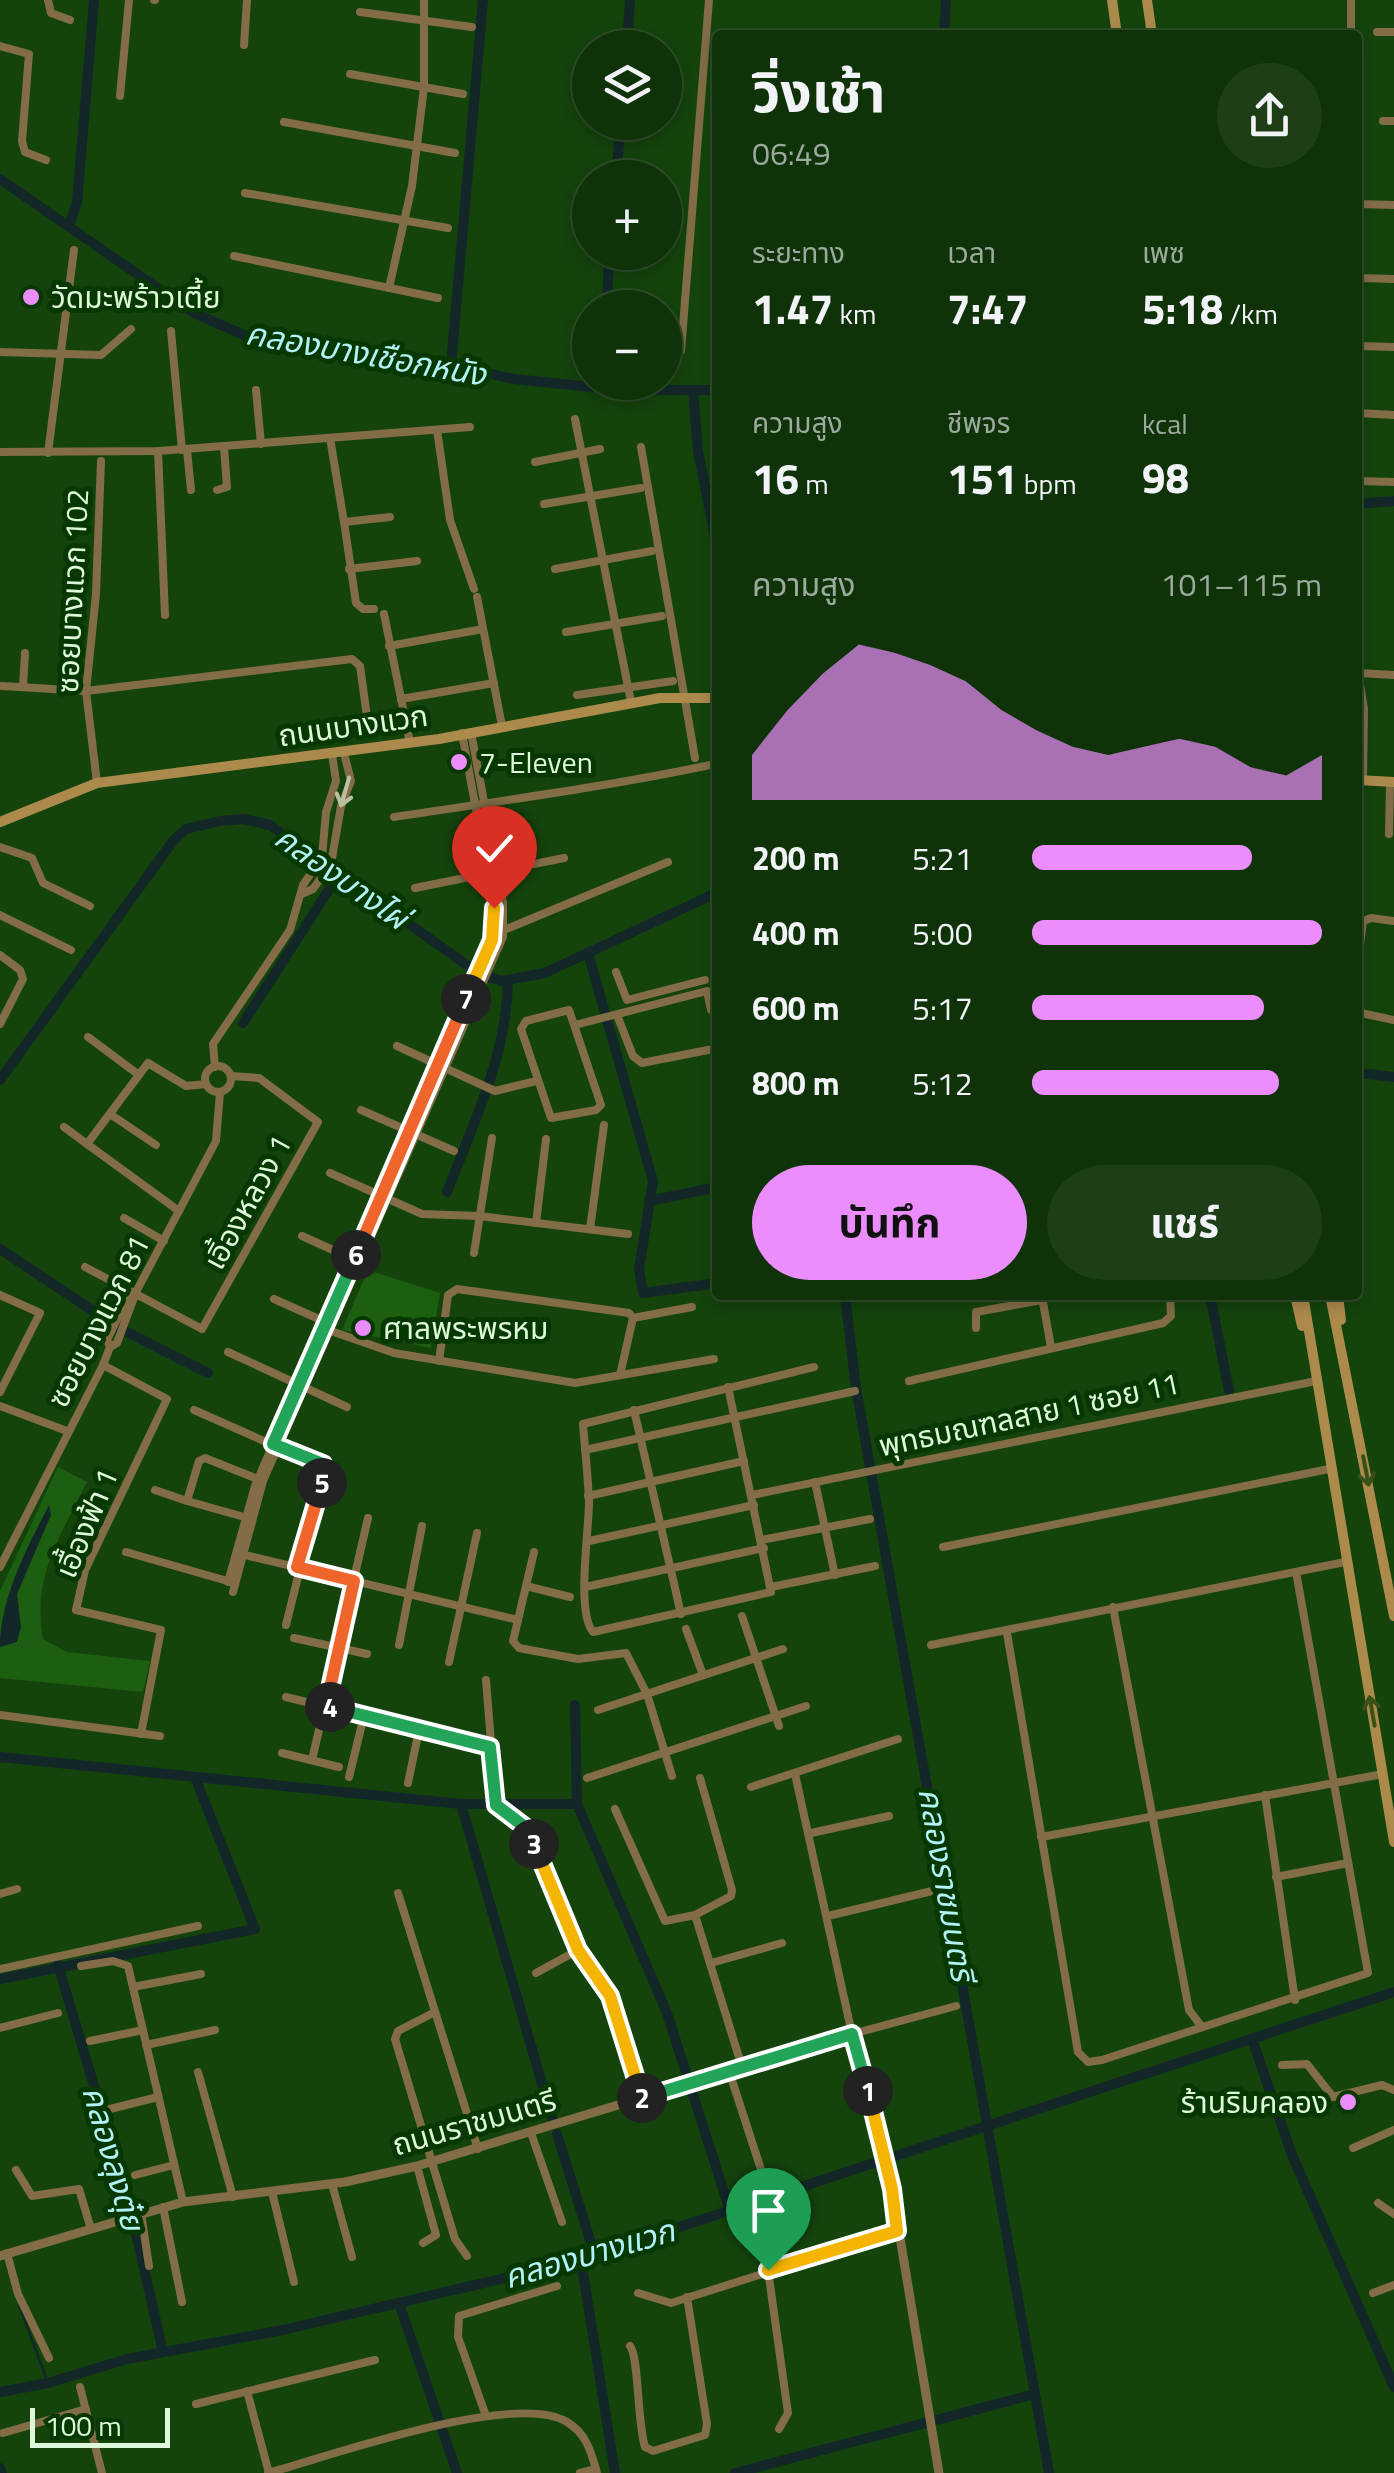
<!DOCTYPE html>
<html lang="th">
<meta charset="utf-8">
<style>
:root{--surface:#0f3209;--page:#1d3e17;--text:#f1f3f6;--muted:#9baa9c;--line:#2f4d2a;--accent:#eb8dfc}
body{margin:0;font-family:"Titillium Web","Noto Sans Thai",sans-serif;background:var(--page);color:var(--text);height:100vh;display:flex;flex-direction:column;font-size:38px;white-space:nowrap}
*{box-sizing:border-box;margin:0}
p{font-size:32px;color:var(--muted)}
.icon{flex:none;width:55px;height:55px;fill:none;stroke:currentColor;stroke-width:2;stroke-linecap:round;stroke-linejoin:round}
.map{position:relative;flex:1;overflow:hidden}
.side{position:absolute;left:712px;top:30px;width:650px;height:1270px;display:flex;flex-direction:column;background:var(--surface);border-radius:10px;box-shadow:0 5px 15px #0003,0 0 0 2px var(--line)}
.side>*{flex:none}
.fabs{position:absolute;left:572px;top:30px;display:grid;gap:20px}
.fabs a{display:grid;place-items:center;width:110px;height:110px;border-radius:50%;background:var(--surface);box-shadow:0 5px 15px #0003,0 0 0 2px var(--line);font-size:50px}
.scale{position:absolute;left:30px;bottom:25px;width:140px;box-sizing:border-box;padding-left:10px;border:5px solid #def8da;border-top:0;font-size:28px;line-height:35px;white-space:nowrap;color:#def8da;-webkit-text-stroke:8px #073801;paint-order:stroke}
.pin{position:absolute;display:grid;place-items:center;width:85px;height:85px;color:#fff;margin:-102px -42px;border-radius:50% 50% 50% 0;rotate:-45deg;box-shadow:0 0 10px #0007}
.pin .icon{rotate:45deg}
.km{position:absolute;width:50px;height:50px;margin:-25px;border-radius:50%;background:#222;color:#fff;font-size:28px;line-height:50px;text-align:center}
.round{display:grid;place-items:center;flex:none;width:105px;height:105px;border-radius:52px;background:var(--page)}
.summary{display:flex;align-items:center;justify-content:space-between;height:170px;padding:0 40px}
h1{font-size:55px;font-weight:700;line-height:75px}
.figures{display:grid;grid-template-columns:repeat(3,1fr);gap:15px;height:170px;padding:10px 40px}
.figures div{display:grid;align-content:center}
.figures b{font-size:42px;font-weight:700}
.figures small{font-size:28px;font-weight:400}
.figures p{font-size:28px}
.chart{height:280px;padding:20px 40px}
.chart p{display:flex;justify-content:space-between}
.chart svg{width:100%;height:180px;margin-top:10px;fill:var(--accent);opacity:.7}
.action{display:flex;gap:20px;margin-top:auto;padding:20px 40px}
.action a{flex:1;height:115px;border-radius:60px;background:var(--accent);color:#111;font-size:40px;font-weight:700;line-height:115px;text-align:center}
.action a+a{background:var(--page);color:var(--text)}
ul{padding:0 40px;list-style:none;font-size:32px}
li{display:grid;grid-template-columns:160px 120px 1fr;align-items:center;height:75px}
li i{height:25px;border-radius:12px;background:var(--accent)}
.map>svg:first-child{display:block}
.green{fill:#1c5f11}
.water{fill:#132729}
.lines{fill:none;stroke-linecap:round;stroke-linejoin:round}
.stream{stroke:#132729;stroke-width:2.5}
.canal{stroke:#132729;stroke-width:10}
.minor{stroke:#826d47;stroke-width:8}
.tertiary{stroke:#826d47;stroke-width:9}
.secondary{stroke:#ac8a4c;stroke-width:10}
.oneway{stroke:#b9c09f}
.oneway2{stroke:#395118}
.split-1-casing{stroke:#fff;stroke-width:20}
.split-2-casing{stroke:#fff;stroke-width:20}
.split-3-casing{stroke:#fff;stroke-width:20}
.split-4-casing{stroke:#fff;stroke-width:20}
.split-5-casing{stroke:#fff;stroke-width:20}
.split-6-casing{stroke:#fff;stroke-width:20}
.split-7-casing{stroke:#fff;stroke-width:20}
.split-8-casing{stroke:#fff;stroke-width:20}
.split-1{stroke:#f5b400;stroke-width:12}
.split-2{stroke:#22a559;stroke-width:12}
.split-3{stroke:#f5b400;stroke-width:12}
.split-4{stroke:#22a559;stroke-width:12}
.split-5{stroke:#f0652b;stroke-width:12}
.split-6{stroke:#22a559;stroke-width:12}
.split-7{stroke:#f0652b;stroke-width:12}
.split-8{stroke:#f5b400;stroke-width:12}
.poi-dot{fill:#eb8dfc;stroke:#073801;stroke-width:4}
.labels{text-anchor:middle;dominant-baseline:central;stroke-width:10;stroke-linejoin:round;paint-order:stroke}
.poi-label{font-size:30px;fill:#def8da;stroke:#073801;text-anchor:start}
.street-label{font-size:30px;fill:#def8da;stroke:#073801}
.water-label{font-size:32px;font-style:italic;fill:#b1f2f6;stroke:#073801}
</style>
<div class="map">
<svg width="1394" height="2473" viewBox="0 0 1394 2473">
<rect width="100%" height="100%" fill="#14430c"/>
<!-- green -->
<g class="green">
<polygon points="368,1270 440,1293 431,1348 342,1330"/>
<path d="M58,1467L87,1482C60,1538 32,1575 43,1639L67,1652L150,1661L143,1692L0,1678V1591Z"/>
</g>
<!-- water -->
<path class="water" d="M49,1505L51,1515L17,1594L21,1627L17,1642L0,1647C0,1598 27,1548 49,1505Z"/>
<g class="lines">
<!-- stream -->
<polyline class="stream" points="19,2305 48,2383"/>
<!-- canal -->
<g class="canal">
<polyline points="944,35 946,0"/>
<polyline points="627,48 630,0"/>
<polyline points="616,178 621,122"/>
<polyline points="0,179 192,312 257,341 425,359 514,379 620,390 718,390"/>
<polyline points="69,226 77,202 94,0"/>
<polyline points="606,308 610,252"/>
<polyline points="451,365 483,0"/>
<polyline points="693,390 698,451 718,552"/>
<polyline points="1358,504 1394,501"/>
<polyline points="588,953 653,1181 639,1269 643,1293 718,1283"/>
<polyline points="243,1023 339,874"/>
<polyline points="1358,1073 1394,1077"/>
<polyline points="0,1080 173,841 186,829 220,821 243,819 270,825 478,973 501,981 545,973 718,892"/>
<path d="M447,1192C474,1122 507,1055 508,980"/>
<polyline points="649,1201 718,1187"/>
<polyline points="0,1249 119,1328 208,1373"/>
<polyline points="845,1295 856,1388 1049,2473"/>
<polyline points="1210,1295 1229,1391"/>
<polyline points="575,1705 577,1804 667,2013 731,2214"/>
<polyline points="0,1757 461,1804 577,1804"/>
<polyline points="461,1804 552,2118"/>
<polyline points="58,1965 130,2207 163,2352"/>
<polyline points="0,1979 255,1929 196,1780"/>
<polyline points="1252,2039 1292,2155 1394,2387"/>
<polyline points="557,2134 595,2256"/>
<polyline points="581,2260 615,2473"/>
<polyline points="399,2303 457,2473"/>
<polyline points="0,2392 48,2383 127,2359 283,2330 573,2262 1394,1992"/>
<polyline points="0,2468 2,2473"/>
<polyline points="735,2473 1035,2394"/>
</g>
<!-- minor -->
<g class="minor">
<polyline points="48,0 51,13 70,20"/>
<polyline points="154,0 155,0"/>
<polyline points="360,12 472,27"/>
<polyline points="1377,32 1394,32"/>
<polyline points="1351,35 1351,0"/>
<polyline points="244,45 247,0"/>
<polyline points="0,46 29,54 22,141 25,152 46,160"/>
<polyline points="350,74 463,94"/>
<polyline points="120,96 129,0"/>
<polyline points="1383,121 1394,121"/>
<polyline points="284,122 455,153"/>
<polyline points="245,193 448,228"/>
<polyline points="1358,204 1394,205"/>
<polyline points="234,256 438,298"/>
<polyline points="1358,278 1394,279"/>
<polyline points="389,288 412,186 424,87 424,0"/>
<polyline points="171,331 182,450"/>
<polyline points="1358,346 1394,347"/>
<polyline points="681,351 709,0"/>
<polyline points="0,352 101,355 131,329"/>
<polyline points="256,390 261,444"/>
<polyline points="1358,413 1394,415"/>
<polyline points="575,419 631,702"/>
<polyline points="437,430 450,520 474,589"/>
<polyline points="330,438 344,522 390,517"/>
<polyline points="641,447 695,758"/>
<polyline points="187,450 191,490"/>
<polyline points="158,451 165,615"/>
<polyline points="0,452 158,451 470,427"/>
<polyline points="48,453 74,250"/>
<polyline points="535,462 600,449"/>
<polyline points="1358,481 1394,482"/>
<polyline points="217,490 227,487 224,447"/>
<polyline points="544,504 641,488"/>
<polyline points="344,522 356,603 363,609 374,609"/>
<polyline points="349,569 417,561"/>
<polyline points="555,569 652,551"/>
<polyline points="477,597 502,726"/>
<polyline points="384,614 410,743"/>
<polyline points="566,632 662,616"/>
<polyline points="389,646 483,629"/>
<polyline points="1358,672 1364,709 1363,780"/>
<polyline points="1358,673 1394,675"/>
<polyline points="2,686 86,691 352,659 360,666 369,731"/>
<polyline points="23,687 25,653"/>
<polyline points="577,695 673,681"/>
<polyline points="401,699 494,683"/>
<polyline points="97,783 86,691 96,594 101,461"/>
<path d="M394,817C500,801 605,787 710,765"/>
<polyline points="1389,834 1390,782"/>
<polyline points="0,847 32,858 43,883 90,906"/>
<polyline points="415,888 564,858"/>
<polyline points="304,893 313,889 331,864 341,806 351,781 344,753"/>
<polyline points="0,915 71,950"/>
<polyline points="504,930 668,862"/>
<polyline points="0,955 20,970 23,979 0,1024"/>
<polyline points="1358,962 1363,921 1371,918 1394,921"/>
<polyline points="616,972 627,1000 705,980"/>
<polyline points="1358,997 1361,1013 1394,1020"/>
<polygon points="569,1010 601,1105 596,1110 551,1118 521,1029 526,1021"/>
<polyline points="617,1015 633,1056 642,1063 718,1048"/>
<polyline points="575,1025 707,991 711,1010 718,1012"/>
<polyline points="88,1037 139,1075"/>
<polyline points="397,1046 495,1091 536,1081"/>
<circle cx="218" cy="1079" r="13"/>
<polyline points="215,1067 213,1044 290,930 303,885 322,857 326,812 336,781 332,754"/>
<polyline points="361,1110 454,1151"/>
<polyline points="110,1114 156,1145"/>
<polyline points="64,1127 87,1144"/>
<polyline points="330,1173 422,1214 479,1216 628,1234"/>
<polyline points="179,1211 87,1144 148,1063 186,1086 206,1084"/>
<polyline points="124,1218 164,1241"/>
<polyline points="536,1223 546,1139"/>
<polyline points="590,1229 604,1125"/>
<polyline points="302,1236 357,1261"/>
<polyline points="474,1253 492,1138"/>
<polyline points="85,1267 202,1329 318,1122 259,1078 231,1076"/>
<polyline points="0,1295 40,1313 0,1392"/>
<polyline points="1042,1297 1051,1347"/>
<polyline points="274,1299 330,1324"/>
<polyline points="633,1318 692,1307"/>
<polyline points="976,1328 976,1312 1042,1300"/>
<polyline points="331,1331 394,1353 575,1383 714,1359"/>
<polyline points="110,1347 117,1343 136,1292"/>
<polyline points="228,1352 347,1407"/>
<polyline points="439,1361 448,1295 457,1289 629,1313 633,1318 620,1375"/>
<polyline points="103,1365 167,1399 85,1570 76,1610 161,1630 141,1734"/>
<polyline points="909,1381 1163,1323 1171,1316 1170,1295"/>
<path d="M728,1387L771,1592L593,1632C576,1612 589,1531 589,1502C588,1476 585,1450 583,1424L814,1367"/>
<polyline points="0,1406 67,1431"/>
<polyline points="194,1410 325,1468 286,1625"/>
<polyline points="634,1410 681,1614"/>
<polyline points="585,1450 855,1391"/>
<polyline points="815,1482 835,1575"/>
<polyline points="155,1490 187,1501"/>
<polyline points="752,1495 1316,1381"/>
<polyline points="588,1496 744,1461"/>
<polyline points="248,1518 187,1501 199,1461 205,1458 260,1480"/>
<polyline points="761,1540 870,1519"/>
<polyline points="589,1541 754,1505"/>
<polyline points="943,1547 1329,1469"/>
<polyline points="126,1552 231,1582"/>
<polyline points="241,1554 518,1620 513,1641 519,1648 578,1659 626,1653 647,1694 672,1776"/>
<polyline points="0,1567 103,1365 110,1347 107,1340 127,1299 136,1292 216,1141 220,1092"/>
<polyline points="228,1582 255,1486 491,940 494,908 462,733"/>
<polyline points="526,1586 570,1597"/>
<polyline points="585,1587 764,1548"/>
<polyline points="771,1587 875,1566"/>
<polyline points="233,1592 263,1481 503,937 503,903 471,732"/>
<polyline points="1113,1607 1189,2010 1202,2027"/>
<polyline points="742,1616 779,1726"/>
<polyline points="518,1620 534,1552"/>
<polyline points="686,1629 703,1675"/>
<polyline points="1007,1633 1078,2052 1088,2062 1102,2060 1368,1973 1296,1572"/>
<polyline points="294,1638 367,1654"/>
<polyline points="399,1645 422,1526"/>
<polyline points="931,1645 1345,1562"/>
<polyline points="449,1662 477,1533"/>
<polyline points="486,1680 496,1805 529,1833 578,1950 610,1996 641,2099"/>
<polyline points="286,1697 490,1747"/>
<polyline points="598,1710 783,1649"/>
<polyline points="0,1715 160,1736"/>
<polyline points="282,1753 339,1767"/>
<polyline points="312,1760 368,1518"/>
<polyline points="795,1774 852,2034 956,2006"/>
<polyline points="349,1777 364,1716"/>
<polyline points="587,1778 806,1706"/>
<polyline points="408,1783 419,1730"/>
<polyline points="751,1787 898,1739"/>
<polyline points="1265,1795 1295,2000"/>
<polyline points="615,1809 665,1921 695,1915 731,1896 732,1890 700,1778"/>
<polyline points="811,1833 889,1816"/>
<polyline points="1041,1837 1383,1774"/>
<polyline points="1276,1877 1348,1863"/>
<polyline points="398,1893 478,2149"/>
<polyline points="0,1894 17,1889"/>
<polyline points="695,1915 742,2067"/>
<polyline points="828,1916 932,1891"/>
<polyline points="711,1963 782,1943"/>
<polyline points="81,1966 113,1961 128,1966 183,2202"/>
<polyline points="0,1969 198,1926"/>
<polyline points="536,1973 578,1950"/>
<polyline points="133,1987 201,1974"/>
<polyline points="435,2012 398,2031 395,2039 455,2239 467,2256"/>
<polyline points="0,2028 58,2013"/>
<polyline points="90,2041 143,2030"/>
<polyline points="146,2045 215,2030"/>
<polyline points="1282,2065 1307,2064 1333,2097 1382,2085 1394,2090"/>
<polyline points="729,2071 767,2188"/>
<polyline points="198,2072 233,2197"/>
<polyline points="106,2110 158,2097"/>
<polyline points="531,2133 562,2222"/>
<polyline points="1353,2148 1394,2130"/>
<polyline points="417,2166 436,2235 423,2243"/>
<polyline points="16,2170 32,2196 79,2189 91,2229"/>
<polyline points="135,2175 174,2165"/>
<polyline points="332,2184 352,2257"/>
<polyline points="272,2192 294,2282"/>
<polyline points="1378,2203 1394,2214"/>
<polyline points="163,2207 182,2302"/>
<polyline points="141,2213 149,2266"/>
<polyline points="7,2253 18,2294 49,2358"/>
<polyline points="768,2270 788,2413 779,2429"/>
<polyline points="638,2293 671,2303 897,2231"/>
<polyline points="1373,2293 1394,2285"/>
<path d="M630,2346C639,2356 637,2422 645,2447L653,2451L705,2435L707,2424L687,2297"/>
<polyline points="80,2387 102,2473"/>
<polyline points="247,2391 269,2473"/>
<polyline points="196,2404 375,2360"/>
<polyline points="486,2416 458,2337 459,2316 557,2286"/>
<polyline points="3,2433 86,2409"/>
<path d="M268,2473C330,2456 515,2390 567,2422C587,2434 591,2452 597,2473"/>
<polyline points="580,2473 596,2469"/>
</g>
<!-- tertiary -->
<polyline class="tertiary" points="0,2256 183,2202 345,2182 417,2166 852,2034 892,2189 939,2473"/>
<!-- secondary -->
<g class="secondary">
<polyline points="1112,0 1117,35"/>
<polyline points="1147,0 1152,35"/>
<polyline points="1358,780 1394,782"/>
<polyline points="0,822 97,783 439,739 660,698 718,698"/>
<polyline points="1295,1295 1302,1326"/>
<polyline points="1303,1295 1394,1842"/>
<polyline points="1330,1295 1394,1616"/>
<polyline points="1338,1295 1341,1320"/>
</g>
</g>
<!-- one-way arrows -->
<defs><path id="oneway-shaft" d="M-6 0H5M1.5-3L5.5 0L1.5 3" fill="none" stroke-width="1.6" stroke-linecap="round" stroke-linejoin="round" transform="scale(2.5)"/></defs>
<use class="oneway" href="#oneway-shaft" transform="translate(345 792) rotate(106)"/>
<g class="oneway2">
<use href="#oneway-shaft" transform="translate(1366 1471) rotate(79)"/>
<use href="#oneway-shaft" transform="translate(1372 1711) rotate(-100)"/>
</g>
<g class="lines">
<!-- split-1 casing -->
<g class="split-1-casing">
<polyline id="split-1" points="768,2270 897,2231 892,2189 868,2091"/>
</g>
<!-- split-2 casing -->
<g class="split-2-casing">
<polyline id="split-2" points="642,2098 852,2034 868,2091"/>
</g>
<!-- split-3 casing -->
<g class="split-3-casing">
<polyline id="split-3" points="534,1844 578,1950 610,1996 642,2098"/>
</g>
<!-- split-4 casing -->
<g class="split-4-casing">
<polyline id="split-4" points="330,1707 490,1747 496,1805 525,1827 534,1844"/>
</g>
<!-- split-5 casing -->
<g class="split-5-casing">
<polyline id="split-5" points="322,1483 297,1567 354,1581 326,1706 330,1707"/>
</g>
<!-- split-6 casing -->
<g class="split-6-casing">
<polyline id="split-6" points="322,1483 323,1464 273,1444 356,1255"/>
</g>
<!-- split-7 casing -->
<g class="split-7-casing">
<polyline id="split-7" points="356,1255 466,999"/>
</g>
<!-- split-8 casing -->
<g class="split-8-casing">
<polyline id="split-8" points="466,999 492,940 494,908"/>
</g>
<!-- split-1 -->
<use href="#split-1" class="split-1"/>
<!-- split-2 -->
<use href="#split-2" class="split-2"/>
<!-- split-3 -->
<use href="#split-3" class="split-3"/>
<!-- split-4 -->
<use href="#split-4" class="split-4"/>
<!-- split-5 -->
<use href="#split-5" class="split-5"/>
<!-- split-6 -->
<use href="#split-6" class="split-6"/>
<!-- split-7 -->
<use href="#split-7" class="split-7"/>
<!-- split-8 -->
<use href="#split-8" class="split-8"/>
</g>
<!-- markers -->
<g class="poi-dot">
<circle cx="31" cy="297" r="10"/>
<circle cx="459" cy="762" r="10"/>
<circle cx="363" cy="1328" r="10"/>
<circle cx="1348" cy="2102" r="10"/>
</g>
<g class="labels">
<!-- poi labels -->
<g class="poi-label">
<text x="51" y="297">วัดมะพร้าวเตี้ย</text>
<text x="479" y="762">7-Eleven</text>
<text x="383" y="1328">ศาลพระพรหม</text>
<text x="1328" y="2102" text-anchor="end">ร้านริมคลอง</text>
</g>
<!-- street labels -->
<g class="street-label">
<text transform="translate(72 591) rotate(-87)">ซอยบางแวก 102</text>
<text transform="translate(353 725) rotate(-8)">ถนนบางแวก</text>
<text transform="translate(247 1202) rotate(-61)">เอิ้องหลวง 1</text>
<text transform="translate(98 1321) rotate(-63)">ซอยบางแวก 81</text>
<text transform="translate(1029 1414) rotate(-12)">พุทธมณฑลสาย 1 ซอย 11</text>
<text transform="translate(86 1523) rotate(-67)">เอื้องฟ้า 1</text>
<text transform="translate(474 2122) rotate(-16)">ถนนราชมนตรี</text>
</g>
<!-- water labels -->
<g class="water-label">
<text transform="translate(366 353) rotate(10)">คลองบางเชือกหนัง</text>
<text transform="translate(342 877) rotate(35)">คลองบางไผ่</text>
<text transform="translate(947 1884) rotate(80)">คลองราชมนตรี</text>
<text transform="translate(114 2158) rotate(74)">คลองลุงตุ๋ย</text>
<text transform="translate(589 2253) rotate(-16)">คลองบางแวก</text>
</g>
</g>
</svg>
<div class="fabs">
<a><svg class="icon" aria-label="layers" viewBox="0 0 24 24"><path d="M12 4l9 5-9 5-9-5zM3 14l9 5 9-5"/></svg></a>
<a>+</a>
<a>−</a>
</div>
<div class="scale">100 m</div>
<div class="pin" style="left:768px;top:2270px;background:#1e9e55"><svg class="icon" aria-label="arrive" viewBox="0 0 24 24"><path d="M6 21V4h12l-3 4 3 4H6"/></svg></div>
<div class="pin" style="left:494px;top:908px;background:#d93025"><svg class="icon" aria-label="check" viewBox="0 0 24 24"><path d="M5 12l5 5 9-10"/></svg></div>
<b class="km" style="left:868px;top:2091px">1</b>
<b class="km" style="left:642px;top:2098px">2</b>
<b class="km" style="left:534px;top:1844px">3</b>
<b class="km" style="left:330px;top:1707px">4</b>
<b class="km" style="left:322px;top:1483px">5</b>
<b class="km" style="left:356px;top:1255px">6</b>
<b class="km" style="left:466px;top:999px">7</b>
<section class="side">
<div class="summary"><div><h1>วิ่งเช้า</h1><p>06:49</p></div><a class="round"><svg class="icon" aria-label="share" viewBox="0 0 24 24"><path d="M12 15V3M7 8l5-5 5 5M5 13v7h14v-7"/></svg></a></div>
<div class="figures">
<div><p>ระยะทาง</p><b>1.47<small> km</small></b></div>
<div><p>เวลา</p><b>7:47</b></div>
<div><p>เพซ</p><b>5:18<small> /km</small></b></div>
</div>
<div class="figures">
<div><p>ความสูง</p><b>16<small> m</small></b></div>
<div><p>ชีพจร</p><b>151<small> bpm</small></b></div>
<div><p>kcal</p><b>98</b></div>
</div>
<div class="chart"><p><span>ความสูง</span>101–115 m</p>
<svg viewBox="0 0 160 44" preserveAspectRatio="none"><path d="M0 44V33L10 22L20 13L30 6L40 8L50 11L60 15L70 22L80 27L90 31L100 33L110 31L120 29L130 31L140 36L150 38L160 33V44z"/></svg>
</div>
<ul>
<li><b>200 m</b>5:21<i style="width:76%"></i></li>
<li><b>400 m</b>5:00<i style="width:100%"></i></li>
<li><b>600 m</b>5:17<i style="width:80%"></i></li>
<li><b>800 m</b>5:12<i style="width:85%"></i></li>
</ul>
<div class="action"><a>บันทึก</a><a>แชร์</a></div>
</section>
</div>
